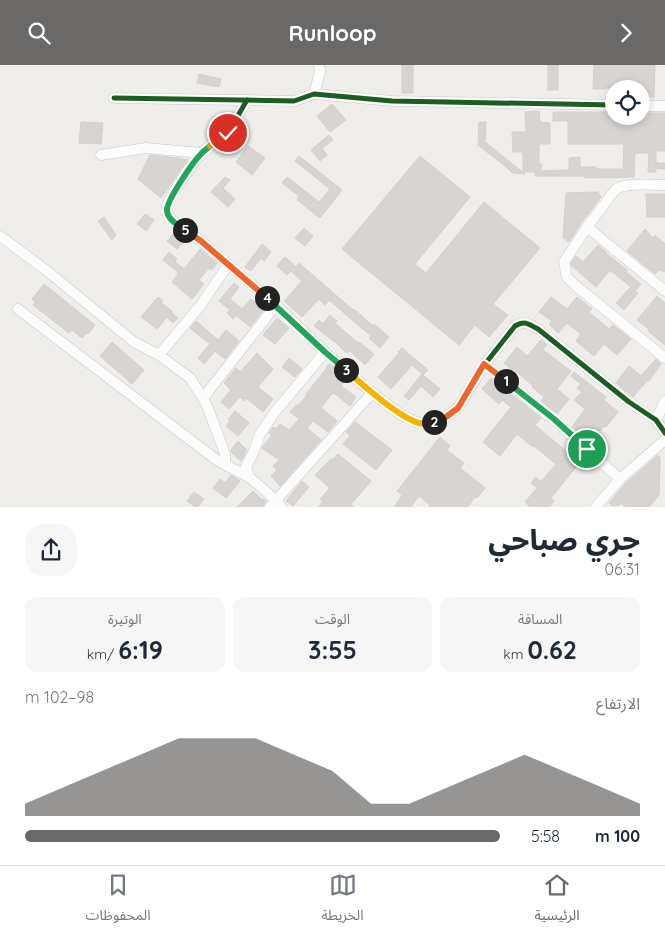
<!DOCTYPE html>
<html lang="ar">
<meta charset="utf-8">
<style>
:root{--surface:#fff;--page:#f6f6f7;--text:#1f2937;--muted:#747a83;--line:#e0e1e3;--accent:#6a6968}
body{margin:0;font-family:Quicksand,"Noto Sans Arabic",sans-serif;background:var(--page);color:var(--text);direction:rtl;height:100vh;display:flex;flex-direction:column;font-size:19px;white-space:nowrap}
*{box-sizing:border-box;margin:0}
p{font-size:16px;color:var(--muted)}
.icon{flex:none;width:28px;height:28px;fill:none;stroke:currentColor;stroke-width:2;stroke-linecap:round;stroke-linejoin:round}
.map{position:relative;height:442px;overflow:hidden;direction:ltr}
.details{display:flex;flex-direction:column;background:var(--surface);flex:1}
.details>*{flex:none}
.fabs{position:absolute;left:605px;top:15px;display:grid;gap:10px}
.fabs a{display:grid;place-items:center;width:45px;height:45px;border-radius:50%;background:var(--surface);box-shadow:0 2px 8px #0003;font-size:25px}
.pin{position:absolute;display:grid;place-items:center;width:42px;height:42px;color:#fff;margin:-21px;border:2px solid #fff;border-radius:50%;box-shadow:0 1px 5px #0007}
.km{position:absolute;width:25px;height:25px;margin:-12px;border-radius:50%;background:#222;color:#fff;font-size:14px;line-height:25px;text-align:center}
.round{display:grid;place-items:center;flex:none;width:52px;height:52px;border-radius:20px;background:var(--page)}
.overview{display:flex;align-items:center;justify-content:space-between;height:85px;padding:0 25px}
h1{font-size:28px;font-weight:800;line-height:38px}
.stats{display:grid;grid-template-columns:repeat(3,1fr);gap:8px;height:85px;padding:5px 25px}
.stats div{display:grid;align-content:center;border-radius:12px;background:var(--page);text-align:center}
.stats b{font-size:25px;font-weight:800}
.stats small{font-size:14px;font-weight:400}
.stats p{font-size:14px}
.chart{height:140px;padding:10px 25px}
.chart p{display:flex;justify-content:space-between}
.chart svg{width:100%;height:90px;margin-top:5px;fill:var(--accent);opacity:.7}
ul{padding:0 25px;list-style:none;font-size:16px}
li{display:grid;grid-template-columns:80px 60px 1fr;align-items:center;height:38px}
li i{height:12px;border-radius:6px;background:var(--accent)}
header{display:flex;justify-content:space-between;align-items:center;height:65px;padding:0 25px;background:var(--accent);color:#fff;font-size:22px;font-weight:800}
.menu{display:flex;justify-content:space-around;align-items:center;height:70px;border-top:1px solid var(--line);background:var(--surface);font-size:14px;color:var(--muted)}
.menu a{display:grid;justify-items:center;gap:2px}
.menu .on{color:var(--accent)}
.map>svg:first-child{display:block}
.building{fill:#d7d4d2;stroke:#d3d0cc}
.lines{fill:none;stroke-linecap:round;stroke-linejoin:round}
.minor-casing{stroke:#c9c8c7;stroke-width:11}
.minor{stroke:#fdfcfc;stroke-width:10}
.cycleway-casing{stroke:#fff;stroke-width:8}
.cycleway{stroke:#1b5e20;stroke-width:5}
.split-1-casing{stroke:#fff;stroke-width:10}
.split-2-casing{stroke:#fff;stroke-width:10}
.split-3-casing{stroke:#fff;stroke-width:10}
.split-4-casing{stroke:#fff;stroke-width:10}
.split-5-casing{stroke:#fff;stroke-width:10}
.split-6-casing{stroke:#fff;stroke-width:10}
.split-7-casing{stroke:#fff;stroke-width:10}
.split-1{stroke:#22a559;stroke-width:6}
.split-2{stroke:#f0652b;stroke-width:6}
.split-3{stroke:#f5b400;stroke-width:6}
.split-4{stroke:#22a559;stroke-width:6}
.split-5{stroke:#f0652b;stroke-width:6}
.split-6{stroke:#22a559;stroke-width:6}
.split-7{stroke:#f5b400;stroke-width:6}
</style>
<header><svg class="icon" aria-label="forward" viewBox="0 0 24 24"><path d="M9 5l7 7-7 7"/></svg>Runloop<svg class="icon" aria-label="search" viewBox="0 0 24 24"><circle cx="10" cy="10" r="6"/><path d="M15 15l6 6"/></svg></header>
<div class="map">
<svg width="665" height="443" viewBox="0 0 665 443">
<rect width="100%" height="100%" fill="#f0eeeb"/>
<!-- building -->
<g class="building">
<rect x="402" y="0" width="11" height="28"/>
<rect x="548" y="0" width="10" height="25"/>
<polygon points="594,0 655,0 654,32 641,31 641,24 605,23 605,24 593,24"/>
<polygon points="199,9 221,14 219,22 197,18"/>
<polygon points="332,39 346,55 330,67 317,51"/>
<polygon points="539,46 540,57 550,58 550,79 539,79 539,99 542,99 541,106 569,105 569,93 580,92 580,102 596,102 596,104 623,104 624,79 568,79 568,56 553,56 553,47 614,47 614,51 641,51 641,48 665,48 665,86 656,86 656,98 665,98 665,104 656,103 656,107 648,107 649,88 635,88 634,112 585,113 585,111 535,111 535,107 523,107 523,87 513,87 512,67 526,67 525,47"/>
<polygon points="81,57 103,58 101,79 79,78"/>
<polygon points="479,57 486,57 485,77 525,109 512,108 505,101 478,80"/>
<polygon points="329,70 333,75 322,83 327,90 320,96 311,85"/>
<polygon points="248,81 265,93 252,110 236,97"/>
<polygon points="150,90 178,93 188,95 161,133 138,114"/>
<polygon points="299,91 342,125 320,153 297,135 299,131 282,118 287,112 319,137 330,124 295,96"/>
<polygon points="420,91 470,132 415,199 426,208 484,137 540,183 493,239 508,250 489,272 475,260 459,280 342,184"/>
<polygon points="225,112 230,115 223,123 235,134 228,142 211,127"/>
<polygon points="598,127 601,132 581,158 569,177 563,173 566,128"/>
<polygon points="646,129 665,129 665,152 647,152"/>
<polygon points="145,149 154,155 146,166 137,159"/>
<polygon points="104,152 116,170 112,175 98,156"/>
<polygon points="304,163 313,171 305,181 295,173"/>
<polygon points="645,164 653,173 655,170 665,179 665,207 659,205 655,209 627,186"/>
<polygon points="175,167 185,175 177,184 167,176"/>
<polygon points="262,179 271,187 264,196 261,193 251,206 245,202"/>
<polygon points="598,180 606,187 606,188 627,205 626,207 641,219 635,226 638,228 624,245 616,238 631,222 610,205 596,222 572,201 571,198 576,191 583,197"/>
<polygon points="200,184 217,198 212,205 209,203 199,215 204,219 192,234 172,217 178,209 177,209 178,207 163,195 169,187 177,194 175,197 184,204"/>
<polygon points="285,192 296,202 299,198 353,245 354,244 373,261 374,259 389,272 380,283 369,273 371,271 329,235 325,240 319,234 302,252 284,236 302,216 291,206 287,210 277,201"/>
<polygon points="234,218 239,222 230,234 242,244 251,234 260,241 262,239 266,242 250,262 236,250 233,254 227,248 230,245 219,236"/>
<polygon points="44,219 95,260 88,269 86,268 82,273 72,265 69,268 33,240 36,237 32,234"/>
<polygon points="657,231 665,238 665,280 648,266 649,264 637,255"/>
<polygon points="158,232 163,236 161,238 172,246 171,247 178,253 173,258 167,252 157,264 141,252"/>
<polygon points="551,232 567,244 577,232 592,244 589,247 609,264 613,260 631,274 617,290 604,279 594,291 576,276 581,269 567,258 558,268 549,259 552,256 539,247"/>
<polygon points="330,250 337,256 335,258 358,278 359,277 374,289 365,300 349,285 347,288 340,282 341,282 314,261 319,255 323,259"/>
<polygon points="277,253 289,263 275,279 263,270"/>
<polygon points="196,256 218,275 226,265 239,276 225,294 215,286 204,299 198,293 210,279 190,263"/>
<polygon points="541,275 547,280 542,284 571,306 557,324 569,334 557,349 541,336 544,332 532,322 533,321 513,304 512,305 504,298 517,282 527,291"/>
<polygon points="112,277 144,305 132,319 100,291"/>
<polygon points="402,283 428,305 423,310 440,324 433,332 421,321 409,335 404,331 422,309 412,300 391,324 378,312 399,288 398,287"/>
<polygon points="257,288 273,304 258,322 273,334 263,347 246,333 244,336 240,332 229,344 221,337 231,325 224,318 236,303 240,307"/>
<polygon points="289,293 302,304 295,312 282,302"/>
<polygon points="656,294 661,299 649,316 648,315 633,332 616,318 629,301 641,311"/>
<polygon points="329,299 346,314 341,321 356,332 350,341 334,328 331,330 321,343 337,356 328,367 313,356 307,363 321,375 280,421 271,411 277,405 273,401 279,395 262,383 263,381 272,370 269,368 273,362 276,364 280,359 289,365 299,354 290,347 296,340 298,341 307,330 306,329 327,303 326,302"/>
<polygon points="574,307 606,332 604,335 618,347 606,362 604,361 592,377 572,362 585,344 574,335 582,327 577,323 581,319 571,311"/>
<polygon points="491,313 541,353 535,360 567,387 568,386 580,397 551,433 554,436 549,443 531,443 525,437 537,423 531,418 536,412 541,417 556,399 534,381 533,382 517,369 500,391 483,377 511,342 502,335 499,339 482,324"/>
<polygon points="235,346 249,358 238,371 226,361 230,356 228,355"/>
<polygon points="355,357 392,385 376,405 343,379 350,371 346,367"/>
<polygon points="440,372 450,381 447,385 464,398 460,403 485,423 477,433 475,432 467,443 428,443 430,440 419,431 410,443 394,443 402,430 397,426"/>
<polygon points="238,376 247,385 244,388 245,389 241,396 232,388 231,385"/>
<polygon points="338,389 371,416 351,439 355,443 318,443 323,436 320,434 330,423 315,410 331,394 332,395"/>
<polygon points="658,390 660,393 660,401 659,430 649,442 635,442 624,441 623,438 618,440 613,441 609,438 625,419"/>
<polygon points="231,410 240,416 226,433 213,423 220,414 225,418"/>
<polygon points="302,416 309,422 293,441 286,436"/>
<polygon points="253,426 262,435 264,434 266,436 262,443 236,443"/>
<polygon points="194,427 204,434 197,443 187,436"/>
</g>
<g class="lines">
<!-- minor casing -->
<g class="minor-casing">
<g id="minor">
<polyline points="314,29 320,7 319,0"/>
<polyline points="114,33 294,36 314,29 392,36 614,40"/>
<path d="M247,35L228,68L201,88L173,128L167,141L168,150L174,157L201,176L276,240L325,287L372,328L403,351L418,358L425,359L432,358L446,352L458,343L485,299L515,261C525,255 528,259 538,264L629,337L656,355L665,368"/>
<polyline points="641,41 665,41"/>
<polyline points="101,90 146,83 201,88"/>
<path d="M665,120C652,120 624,117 615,125L587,162L564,197L567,212L576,221L665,293"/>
<polyline points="587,162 665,226"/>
<polyline points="0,171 47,206 134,277 159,290 190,313 203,333 208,343 225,389 225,400"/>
<polyline points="18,244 218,396 249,412 276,435 282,443"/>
<polyline points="159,290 200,241 228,200"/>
<polyline points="485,299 554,355 620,414"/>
<polyline points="203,333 276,240"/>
<polyline points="656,355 665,336"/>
<polyline points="249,412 246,402 254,386 260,369 275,347 325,287"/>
<polyline points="269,443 372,328"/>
<polyline points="595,443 620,414 665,375"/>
</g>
</g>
<!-- minor -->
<use href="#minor" class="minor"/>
<!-- cycleway casing -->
<g class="cycleway-casing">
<g id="cycleway">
<polyline points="114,33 294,36 314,29 392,36 614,40"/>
<path d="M247,35L228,68L201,88L173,128L167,141L168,150L174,157L201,176L276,240L325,287L372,328L403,351L418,358L425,359L432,358L446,352L458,343L485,299L515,261C525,255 528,259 538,264L629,337L656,355L665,368"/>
</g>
</g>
<!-- cycleway -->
<use href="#cycleway" class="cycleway"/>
</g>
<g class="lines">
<!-- split-1 casing -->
<g class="split-1-casing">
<polyline id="split-1" points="506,316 554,354 587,384"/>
</g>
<!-- split-2 casing -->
<g class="split-2-casing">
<polyline id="split-2" points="434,357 446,352 458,343 484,299 506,316"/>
</g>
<!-- split-3 casing -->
<g class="split-3-casing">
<path id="split-3" d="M346,305C363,320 398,352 419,358C424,360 429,359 434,357"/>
</g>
<!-- split-4 casing -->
<g class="split-4-casing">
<polyline id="split-4" points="267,233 325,287 346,305"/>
</g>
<!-- split-5 casing -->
<g class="split-5-casing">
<polyline id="split-5" points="185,165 201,176 267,233"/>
</g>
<!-- split-6 casing -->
<g class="split-6-casing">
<path id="split-6" d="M185,165C178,160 168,155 167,146C166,136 193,97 201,89C203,86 207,84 210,81"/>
</g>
<!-- split-7 casing -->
<g class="split-7-casing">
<polyline id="split-7" points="210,81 228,68"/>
</g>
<!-- split-1 -->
<use href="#split-1" class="split-1"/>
<!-- split-2 -->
<use href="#split-2" class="split-2"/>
<!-- split-3 -->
<use href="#split-3" class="split-3"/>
<!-- split-4 -->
<use href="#split-4" class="split-4"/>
<!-- split-5 -->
<use href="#split-5" class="split-5"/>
<!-- split-6 -->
<use href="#split-6" class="split-6"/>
<!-- split-7 -->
<use href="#split-7" class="split-7"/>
</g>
</svg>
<div class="fabs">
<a><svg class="icon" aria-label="locate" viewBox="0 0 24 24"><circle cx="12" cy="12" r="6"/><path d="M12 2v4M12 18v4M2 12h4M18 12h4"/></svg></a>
</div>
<div class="pin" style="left:587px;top:384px;background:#1e9e55"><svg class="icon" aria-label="arrive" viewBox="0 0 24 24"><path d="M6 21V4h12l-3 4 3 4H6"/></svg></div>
<div class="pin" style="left:228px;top:68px;background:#d93025"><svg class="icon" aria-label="check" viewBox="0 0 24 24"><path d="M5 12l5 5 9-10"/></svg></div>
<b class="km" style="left:506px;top:316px">1</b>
<b class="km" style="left:434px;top:357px">2</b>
<b class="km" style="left:346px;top:305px">3</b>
<b class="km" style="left:267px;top:233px">4</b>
<b class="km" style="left:185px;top:165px">5</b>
</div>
<section class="details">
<div class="overview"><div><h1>جري صباحي</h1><p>06:31</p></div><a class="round"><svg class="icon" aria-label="share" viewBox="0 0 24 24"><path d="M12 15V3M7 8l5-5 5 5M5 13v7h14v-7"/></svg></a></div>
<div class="stats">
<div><p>المسافة</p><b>0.62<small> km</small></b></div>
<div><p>الوقت</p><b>3:55</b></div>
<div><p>الوتيرة</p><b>6:19<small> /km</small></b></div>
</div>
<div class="chart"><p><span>الارتفاع</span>98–102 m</p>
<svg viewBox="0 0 160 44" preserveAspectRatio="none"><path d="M0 44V38L10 30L20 22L30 14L40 6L50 6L60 6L70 14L80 22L90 38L100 38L110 30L120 22L130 14L140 22L150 30L160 38V44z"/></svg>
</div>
<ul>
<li><b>100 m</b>5:58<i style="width:100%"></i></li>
</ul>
</section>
<nav class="menu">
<a class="on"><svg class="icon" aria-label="home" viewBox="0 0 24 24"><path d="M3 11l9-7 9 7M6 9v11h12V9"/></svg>الرئيسية</a>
<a><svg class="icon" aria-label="map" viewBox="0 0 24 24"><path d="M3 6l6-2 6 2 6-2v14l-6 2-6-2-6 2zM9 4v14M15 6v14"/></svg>الخريطة</a>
<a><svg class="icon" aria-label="saved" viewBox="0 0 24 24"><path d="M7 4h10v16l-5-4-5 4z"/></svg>المحفوظات</a>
</nav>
